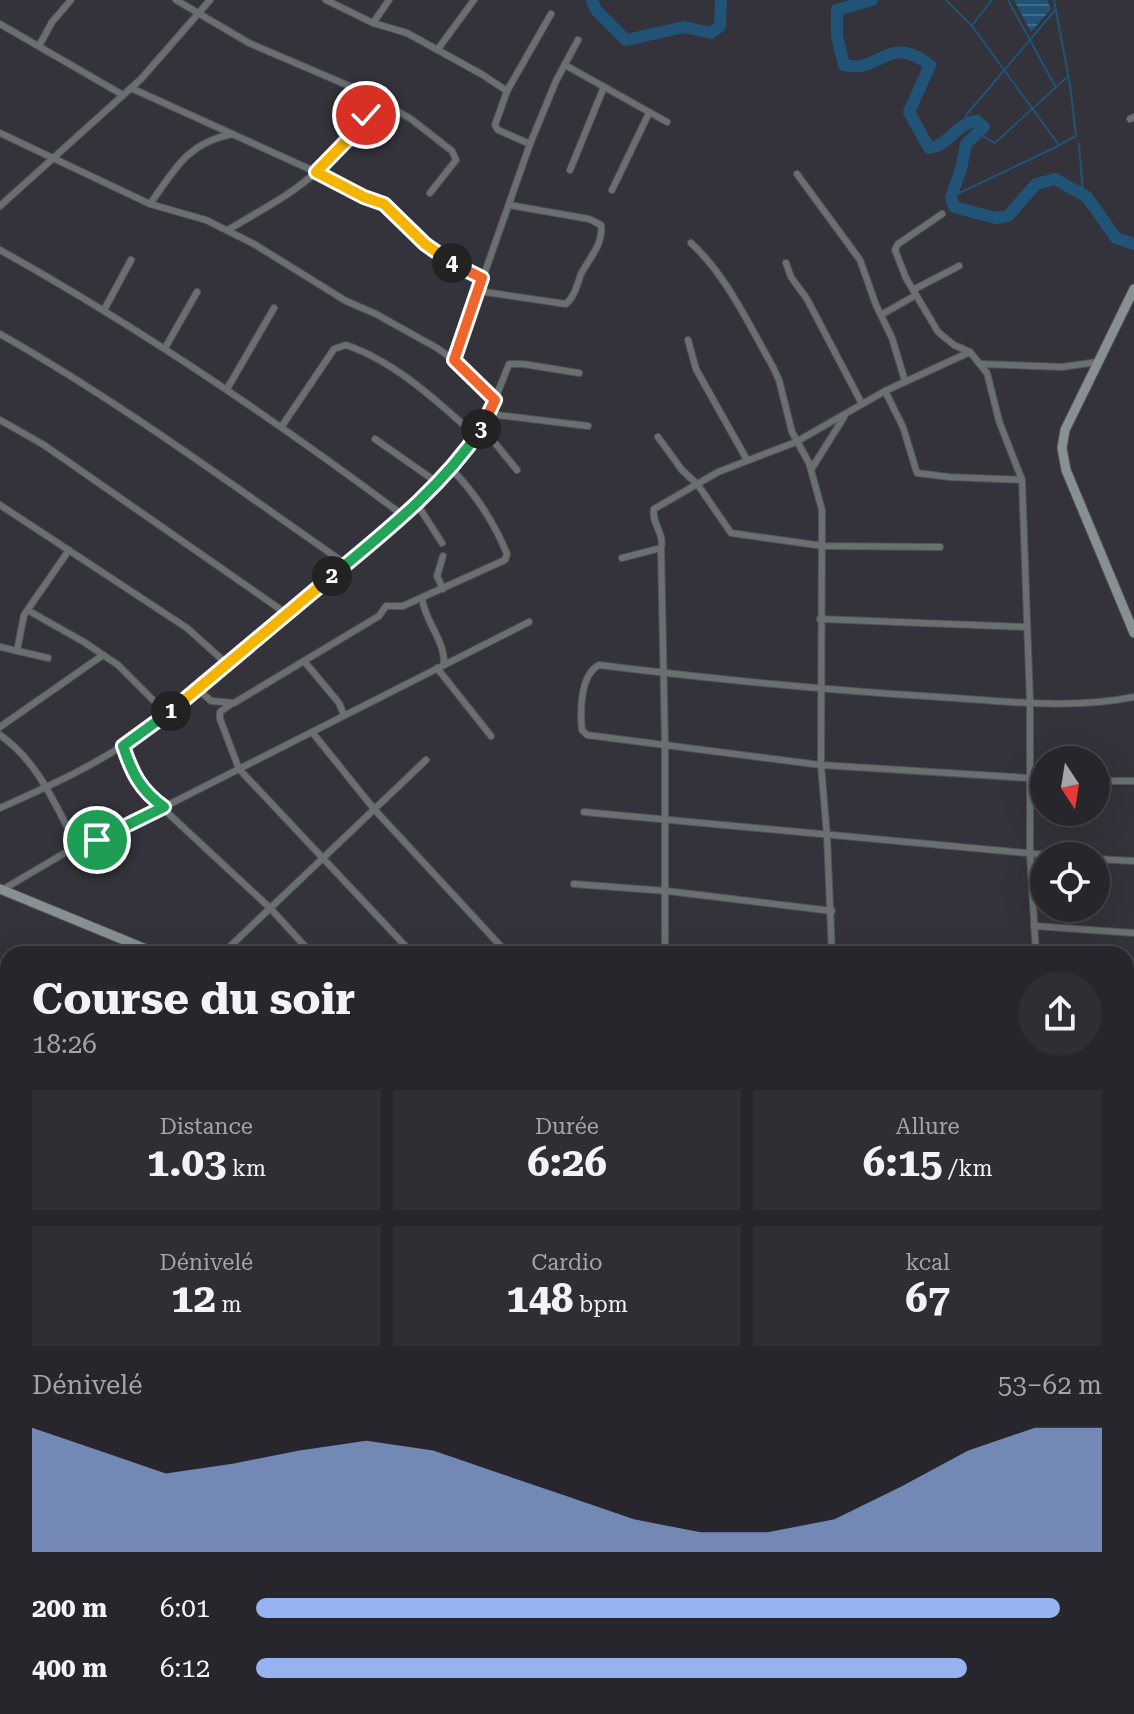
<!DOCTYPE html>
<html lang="fr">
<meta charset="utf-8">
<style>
:root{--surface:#27262c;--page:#2f2e34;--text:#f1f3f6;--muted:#a4a5a9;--line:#434348;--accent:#95b2f1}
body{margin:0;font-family:"Roboto Serif",serif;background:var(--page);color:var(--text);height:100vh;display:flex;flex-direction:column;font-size:30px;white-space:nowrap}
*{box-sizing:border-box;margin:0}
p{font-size:26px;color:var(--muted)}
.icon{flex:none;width:44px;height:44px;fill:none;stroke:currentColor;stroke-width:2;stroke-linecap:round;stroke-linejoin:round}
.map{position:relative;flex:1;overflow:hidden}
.details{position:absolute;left:0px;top:946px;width:1134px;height:768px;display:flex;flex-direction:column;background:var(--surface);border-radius:24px 24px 0 0;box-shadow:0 8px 32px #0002,0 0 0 2px var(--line)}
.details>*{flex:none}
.needle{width:52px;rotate:168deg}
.buttons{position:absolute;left:1030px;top:746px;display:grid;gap:16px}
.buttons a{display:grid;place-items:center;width:80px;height:80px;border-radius:50%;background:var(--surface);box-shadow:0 8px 32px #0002,0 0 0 2px var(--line);font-size:40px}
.pin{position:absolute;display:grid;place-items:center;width:68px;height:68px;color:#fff;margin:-34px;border:4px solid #fff;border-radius:50%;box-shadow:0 2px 8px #0007}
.km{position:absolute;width:40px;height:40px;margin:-20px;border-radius:50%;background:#222;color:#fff;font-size:22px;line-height:40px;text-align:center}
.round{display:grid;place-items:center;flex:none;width:84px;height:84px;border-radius:42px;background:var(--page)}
.overview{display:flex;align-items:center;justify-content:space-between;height:136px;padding:0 32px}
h1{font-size:44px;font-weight:700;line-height:60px}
.metrics{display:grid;grid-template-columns:repeat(3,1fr);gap:12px;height:136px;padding:8px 32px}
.metrics div{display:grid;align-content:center;border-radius:0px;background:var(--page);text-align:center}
.metrics b{font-size:40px;font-weight:700}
.metrics small{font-size:22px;font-weight:400}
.metrics p{font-size:22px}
.chart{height:224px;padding:16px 32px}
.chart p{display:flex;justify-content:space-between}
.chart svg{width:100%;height:144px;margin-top:8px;fill:var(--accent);opacity:.7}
ul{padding:0 32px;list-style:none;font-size:26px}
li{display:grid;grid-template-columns:128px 96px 1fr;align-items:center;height:60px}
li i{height:20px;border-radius:10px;background:var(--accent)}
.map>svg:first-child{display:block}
.water{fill:url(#water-rules)}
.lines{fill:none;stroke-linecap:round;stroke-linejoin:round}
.stream{stroke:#215377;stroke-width:2}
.river{stroke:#215377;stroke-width:12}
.street-casing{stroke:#525058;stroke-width:8}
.secondary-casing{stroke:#525058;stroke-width:11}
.street{stroke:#6a6f70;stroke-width:6}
.secondary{stroke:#889191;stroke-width:9}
.split-1-casing{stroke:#fff;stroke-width:16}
.split-2-casing{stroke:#fff;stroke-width:16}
.split-3-casing{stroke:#fff;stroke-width:16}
.split-4-casing{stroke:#fff;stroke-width:16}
.split-5-casing{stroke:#fff;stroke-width:16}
.split-1{stroke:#22a559;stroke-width:10}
.split-2{stroke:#f5b400;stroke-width:10}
.split-3{stroke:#22a559;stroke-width:10}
.split-4{stroke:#f0652b;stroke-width:10}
.split-5{stroke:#f5b400;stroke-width:10}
</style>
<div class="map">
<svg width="1134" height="1714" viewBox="0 0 1134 1714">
<defs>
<pattern id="water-rules" width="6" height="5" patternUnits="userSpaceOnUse" patternTransform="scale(2)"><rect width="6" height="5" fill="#215377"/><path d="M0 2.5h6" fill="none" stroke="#416b8a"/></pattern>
</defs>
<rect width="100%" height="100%" fill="#34323a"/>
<!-- water -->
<polygon class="water" points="1014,0 1047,0 1051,9 1031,32"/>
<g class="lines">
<!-- stream -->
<g class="stream">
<polyline points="946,0 972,26 1059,145 1076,136 1070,85 1054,0"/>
<polyline points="1008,0 1055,86"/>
<polyline points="973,24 992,0"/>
<polyline points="964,122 967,114 1056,9"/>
<polyline points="977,133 995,143 1067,77"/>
<polyline points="1079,144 1083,194"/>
<polyline points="951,197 1058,146"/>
</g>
<!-- river -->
<g class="river">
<polyline points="592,0 596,10 626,40 684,27 711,33 720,26 721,0"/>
<path d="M872,0L837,10V36L844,65C883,74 886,32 930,65L909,112L929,148C951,145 954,124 977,121L984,127L966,144L961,169L951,197L954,207L996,218L1008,216L1036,184L1055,179L1087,197L1116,238L1134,244"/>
</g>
<!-- street casing -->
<g class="street-casing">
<g id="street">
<polyline points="176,0 249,43 368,94 411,119 452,151 456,160 430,193"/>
<polyline points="326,0 373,23 407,33 483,75 507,91"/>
<polyline points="373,23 389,0"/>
<polyline points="0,24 123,95"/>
<polyline points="39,46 52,22 71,0"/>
<polyline points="438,49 474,0"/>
<polyline points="565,65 667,122"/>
<polyline points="131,88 316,172 364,197 384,204 425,244 451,262 482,278"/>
<polyline points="1130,119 1134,117"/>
<polyline points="0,133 150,204 206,220 254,244 346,301 376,314 437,348 454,360 495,400"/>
<polyline points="530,144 498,130 495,125 507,91 551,14"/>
<polyline points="570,170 604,87"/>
<polyline points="797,174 860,260 876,305 892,338 905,381"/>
<polyline points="612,190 649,113"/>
<path d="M150,204C175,169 187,143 232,134"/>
<polyline points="0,206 141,79 210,0"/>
<polyline points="942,214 898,244 895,250 906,278 938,332 954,345 970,352 987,373 999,421 1022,480 1030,703 1030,854 1036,954"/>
<path d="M228,230C257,212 292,195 317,171C340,149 357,121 383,103"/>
<path d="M691,243C727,276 749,325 773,367L779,380L792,432L809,463L822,510L821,765L827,836L832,954"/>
<path d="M0,250C142,329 274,419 404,516"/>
<polyline points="786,263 791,277 807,299 862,404"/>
<polyline points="913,290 959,266"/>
<path d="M478,291L566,304C575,296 577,285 581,274C589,258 604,244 601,225L589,219L509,205"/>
<polyline points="104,310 131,260"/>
<polyline points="881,315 916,295"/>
<path d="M0,334C120,402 232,485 346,564"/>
<polyline points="688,340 696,369 747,460"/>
<polyline points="165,348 197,292"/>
<polyline points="454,360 530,144 556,81 578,40"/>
<polyline points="981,364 1062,367 1097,362"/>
<polyline points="227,389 274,308"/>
<polyline points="885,391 903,427 917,473 949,477 1022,480"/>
<polyline points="489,414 588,426"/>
<polyline points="0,420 44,445 287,614"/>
<path d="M282,426L334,349L346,345C396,362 438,402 476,436"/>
<polyline points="482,427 517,470"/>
<polyline points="658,437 682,470 698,485 731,533 823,546 940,547"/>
<polyline points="375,439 438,483"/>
<polyline points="812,468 844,417"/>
<polyline points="417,504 442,543"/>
<polyline points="0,505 187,628 227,664"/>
<polyline points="661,548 665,744 665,954"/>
<polyline points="443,556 437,576 443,589"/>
<path d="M622,558L661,548C665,534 651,523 654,509L661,505L718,472L796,442L885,391L970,352"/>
<path d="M422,598C425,623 445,639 444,665"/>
<polyline points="29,611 84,642 118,665 167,714"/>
<polyline points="820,619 1026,627"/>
<polyline points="0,647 48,658"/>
<polyline points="17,651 24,615 69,550"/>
<polyline points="304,661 339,703 344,715"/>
<polyline points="437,668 491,736"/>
<path d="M198,689L211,701L234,703L379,616L386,606H403L505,560L507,554C495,524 474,491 451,469"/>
<polyline points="231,704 220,712 220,719 239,769 413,954"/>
<polyline points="0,727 103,655"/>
<polyline points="312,732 374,809 508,954"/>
<path d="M0,735C39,762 56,807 78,848"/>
<polyline points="123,746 132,773 143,790 270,908 312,954"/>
<path d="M1044,779L821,765L587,735L582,730C580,711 580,675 599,665C712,679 825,690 939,697C1004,701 1070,710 1134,697"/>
<polyline points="1096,781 1134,781"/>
<path d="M0,808C42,789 86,770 125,744C196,698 258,638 323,583C372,542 427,503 466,451C486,424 497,395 509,364H523L579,373"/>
<polyline points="584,812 1058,856"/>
<polyline points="1096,859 1134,861"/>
<polyline points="574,884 667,891 832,911"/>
<polyline points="2,890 63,854 164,807 529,622"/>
<polyline points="1034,926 1134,933"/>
<polyline points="222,954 426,760"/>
<polyline points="541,954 572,954"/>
<polyline points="1126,1012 1134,1013"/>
<polyline points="1126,1086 1134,1087"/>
<polyline points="1126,1161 1134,1162"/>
<polyline points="1126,1232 1134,1233"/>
<polyline points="0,1281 8,1276"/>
<polyline points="0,1394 8,1385"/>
<polyline points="1126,1458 1134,1465"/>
<polyline points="0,1479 8,1485"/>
<polyline points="0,1526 8,1516"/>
<polyline points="1126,1544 1134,1546"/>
<polyline points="0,1588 8,1596"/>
<polyline points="0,1654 8,1648"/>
<polyline points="107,1706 115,1714"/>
<polyline points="450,1706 453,1714"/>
<polyline points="769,1706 793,1714"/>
<polyline points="926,1706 945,1714"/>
<polyline points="993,1706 993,1714"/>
<polyline points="45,1714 50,1706"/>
<polyline points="156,1714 163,1706"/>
<polyline points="258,1714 264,1706"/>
<polyline points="425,1714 429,1706"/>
<polyline points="603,1714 607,1706"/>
<polyline points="755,1714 755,1706"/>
<polyline points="836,1714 838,1706"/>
<polyline points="1062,1714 1063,1706"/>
</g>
</g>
<!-- secondary casing -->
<g class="secondary-casing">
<g id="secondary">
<polyline points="1134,289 1065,430 1062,448 1066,470 1134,633"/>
<polyline points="0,889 158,954"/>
<polyline points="1126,1311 1134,1312"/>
</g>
</g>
<!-- street -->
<use href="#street" class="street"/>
<!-- secondary -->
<use href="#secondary" class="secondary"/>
</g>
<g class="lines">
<!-- split-1 casing -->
<g class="split-1-casing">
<path id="split-1" d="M97,840L164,807C140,790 132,773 123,746L171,711"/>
</g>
<!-- split-2 casing -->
<g class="split-2-casing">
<polyline id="split-2" points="171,711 332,576"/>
</g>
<!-- split-3 casing -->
<g class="split-3-casing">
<path id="split-3" d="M332,576C386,531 441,488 481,429"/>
</g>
<!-- split-4 casing -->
<g class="split-4-casing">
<polyline id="split-4" points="452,263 482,278 454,360 495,400 481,429"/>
</g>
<!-- split-5 casing -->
<g class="split-5-casing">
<polyline id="split-5" points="366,115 352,135 316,172 364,197 384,204 425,244 452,263"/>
</g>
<!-- split-1 -->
<use href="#split-1" class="split-1"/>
<!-- split-2 -->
<use href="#split-2" class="split-2"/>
<!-- split-3 -->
<use href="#split-3" class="split-3"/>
<!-- split-4 -->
<use href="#split-4" class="split-4"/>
<!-- split-5 -->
<use href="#split-5" class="split-5"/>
</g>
</svg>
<div class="buttons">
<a><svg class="needle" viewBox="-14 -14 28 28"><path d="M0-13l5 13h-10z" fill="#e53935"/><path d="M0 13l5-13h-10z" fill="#a4a5a9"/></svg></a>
<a><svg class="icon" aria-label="locate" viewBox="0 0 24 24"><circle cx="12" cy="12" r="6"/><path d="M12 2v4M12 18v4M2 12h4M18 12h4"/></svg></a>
</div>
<div class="pin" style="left:97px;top:840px;background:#1e9e55"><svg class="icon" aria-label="arrive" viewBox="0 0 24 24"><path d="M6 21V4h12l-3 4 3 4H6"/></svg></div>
<div class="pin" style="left:366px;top:115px;background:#d93025"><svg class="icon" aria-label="check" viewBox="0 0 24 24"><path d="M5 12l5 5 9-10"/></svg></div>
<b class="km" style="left:171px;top:711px">1</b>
<b class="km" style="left:332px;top:576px">2</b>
<b class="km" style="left:481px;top:429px">3</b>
<b class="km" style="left:452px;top:263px">4</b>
<section class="details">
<div class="overview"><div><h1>Course du soir</h1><p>18:26</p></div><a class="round"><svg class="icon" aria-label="share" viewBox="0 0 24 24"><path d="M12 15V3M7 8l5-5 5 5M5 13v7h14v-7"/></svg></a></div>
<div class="metrics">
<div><p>Distance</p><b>1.03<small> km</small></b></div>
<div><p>Durée</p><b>6:26</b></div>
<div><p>Allure</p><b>6:15<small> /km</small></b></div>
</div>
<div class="metrics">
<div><p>Dénivelé</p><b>12<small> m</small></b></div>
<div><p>Cardio</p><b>148<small> bpm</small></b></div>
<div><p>kcal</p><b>67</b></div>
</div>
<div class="chart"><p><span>Dénivelé</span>53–62 m</p>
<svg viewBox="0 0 160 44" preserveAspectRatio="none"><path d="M0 44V6L10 13L20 20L30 17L40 13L50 10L60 13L70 20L80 27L90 34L100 38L110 38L120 34L130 24L140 13L150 6L160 6V44z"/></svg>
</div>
<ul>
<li><b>200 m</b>6:01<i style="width:95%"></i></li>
<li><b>400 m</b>6:12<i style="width:84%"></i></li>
</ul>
</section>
</div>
